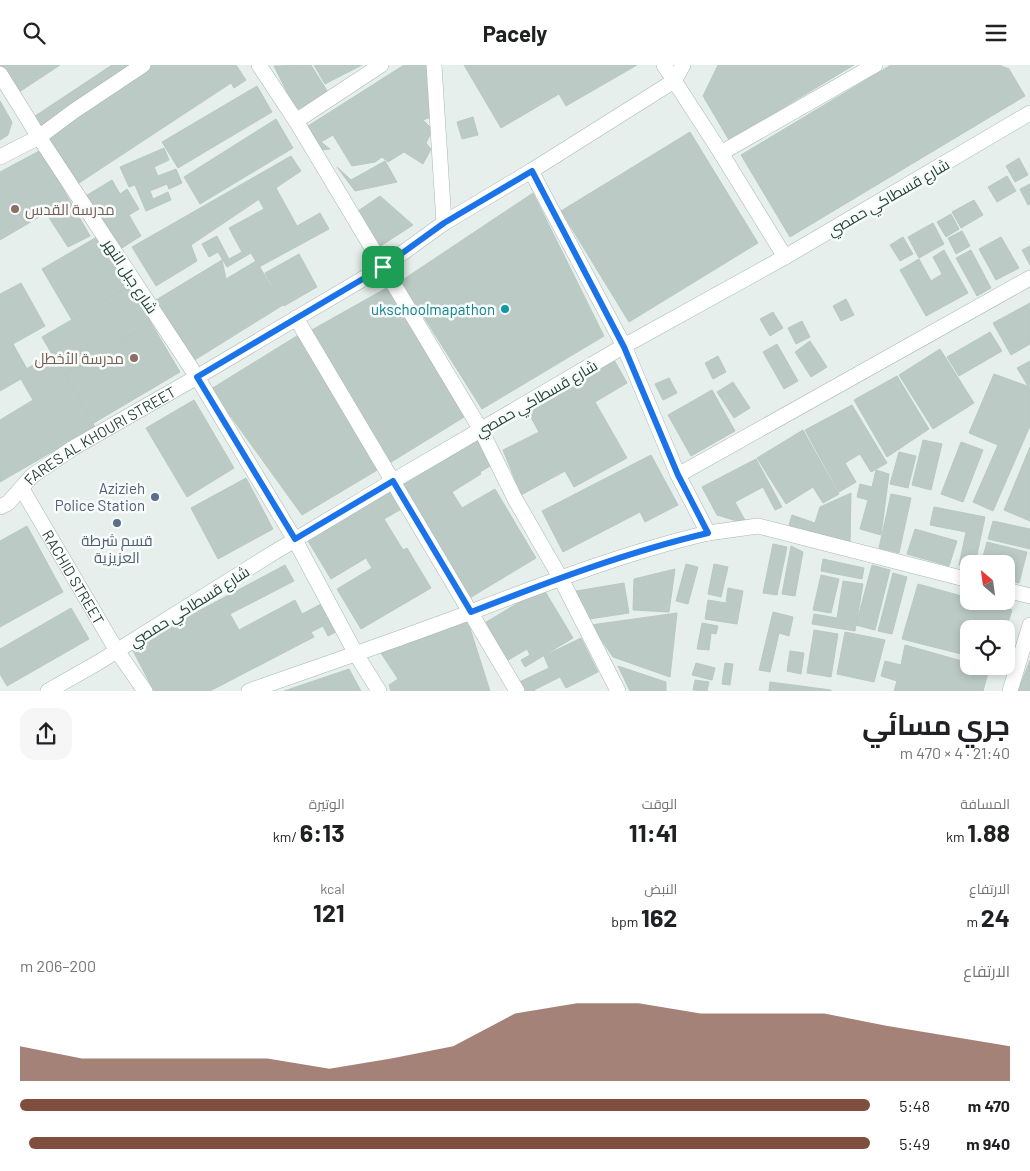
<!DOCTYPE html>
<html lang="ar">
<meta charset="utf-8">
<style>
:root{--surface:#fff;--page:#f6f6f6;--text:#202124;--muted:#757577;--accent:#7f4e3f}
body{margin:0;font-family:Barlow,Cairo,sans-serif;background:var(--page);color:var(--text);direction:rtl;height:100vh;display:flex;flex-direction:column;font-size:19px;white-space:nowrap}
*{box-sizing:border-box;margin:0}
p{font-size:16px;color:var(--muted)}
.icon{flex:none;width:28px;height:28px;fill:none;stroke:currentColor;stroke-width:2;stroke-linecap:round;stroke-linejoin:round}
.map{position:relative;height:626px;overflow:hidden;direction:ltr}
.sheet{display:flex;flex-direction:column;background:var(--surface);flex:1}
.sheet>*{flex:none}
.needle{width:32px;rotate:331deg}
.fabs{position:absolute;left:960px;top:490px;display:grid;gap:10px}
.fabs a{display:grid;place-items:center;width:55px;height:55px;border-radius:10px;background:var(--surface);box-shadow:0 2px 8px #0003;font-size:25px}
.pin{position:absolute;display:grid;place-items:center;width:42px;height:42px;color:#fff;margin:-21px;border-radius:10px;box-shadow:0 2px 8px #0006}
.round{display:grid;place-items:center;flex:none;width:52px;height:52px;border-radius:15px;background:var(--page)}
.overview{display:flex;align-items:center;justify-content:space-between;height:85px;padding:0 20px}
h1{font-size:28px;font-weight:700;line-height:38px}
.figures{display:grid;grid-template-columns:repeat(3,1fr);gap:8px;height:85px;padding:5px 20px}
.figures div{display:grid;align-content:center}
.figures b{font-size:25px;font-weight:700}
.figures small{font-size:14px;font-weight:400}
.figures p{font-size:14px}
.chart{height:140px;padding:10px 20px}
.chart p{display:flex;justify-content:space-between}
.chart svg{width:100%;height:90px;margin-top:5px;fill:var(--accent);opacity:.7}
ul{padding:0 20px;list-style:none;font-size:16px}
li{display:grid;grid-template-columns:80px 60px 1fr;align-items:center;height:38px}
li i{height:12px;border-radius:6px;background:var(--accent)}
header{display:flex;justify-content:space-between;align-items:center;height:65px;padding:0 20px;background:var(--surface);font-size:22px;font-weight:700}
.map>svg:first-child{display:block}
.building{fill:#bbcac4;stroke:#b8c9c2}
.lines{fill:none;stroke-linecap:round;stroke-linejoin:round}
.street-casing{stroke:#a8b8b2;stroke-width:16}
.secondary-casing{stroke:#a4bbb3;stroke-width:16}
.street{stroke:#fff;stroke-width:15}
.secondary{stroke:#fff;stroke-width:15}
.route-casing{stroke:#fff;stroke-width:10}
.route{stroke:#1a73e8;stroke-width:6}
.education-dot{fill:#8d6e63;stroke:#f7fbf9;stroke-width:2}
.culture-dot{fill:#0f9aa8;stroke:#f7fbf9;stroke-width:2}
.service-dot{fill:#5c6f8a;stroke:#f7fbf9;stroke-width:2}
.labels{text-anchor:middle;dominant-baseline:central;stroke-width:5;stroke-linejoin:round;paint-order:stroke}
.street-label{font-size:15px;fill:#24423a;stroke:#f7fbf9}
.education-label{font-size:15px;fill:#785e54;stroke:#f7fbf9;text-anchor:start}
.culture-label{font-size:15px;fill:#0d838f;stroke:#f7fbf9;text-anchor:end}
.service-label{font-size:15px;fill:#4e5e75;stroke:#f7fbf9;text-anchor:end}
</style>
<header><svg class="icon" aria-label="menu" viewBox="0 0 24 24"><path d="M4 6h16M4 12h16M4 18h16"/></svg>Pacely<svg class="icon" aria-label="search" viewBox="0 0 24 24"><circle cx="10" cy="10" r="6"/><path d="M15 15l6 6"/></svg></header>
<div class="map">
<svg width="1030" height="626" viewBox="0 0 1030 626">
<rect width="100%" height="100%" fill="#e6efeb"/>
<!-- building -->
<g class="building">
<polygon points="0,0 60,0 10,33 0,17"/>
<polygon points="112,0 236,0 246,15 234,23 231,18 79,118 35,51"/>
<polygon points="311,0 329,29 296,45 274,1"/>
<polygon points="314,0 362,0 325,19"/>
<polygon points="404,0 426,0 431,30 431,52 423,55 431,63 431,68 426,78 431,84 423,99 404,87 388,97 382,92 375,97 352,101 333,70 321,77 330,84 321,85 308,61"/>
<polygon points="464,0 637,0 566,41 559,29 501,63"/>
<polygon points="718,0 854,0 729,75 703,31"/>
<polygon points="891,0 999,0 1009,4 1025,31 790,172 741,90"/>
<polygon points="257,21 272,47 178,103 162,77"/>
<polygon points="0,36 12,57 8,70 0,75"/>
<polygon points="473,52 478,70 462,74 457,57"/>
<polygon points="276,54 293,83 200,139 184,112"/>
<polygon points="690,67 758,178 629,257 561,146"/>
<polygon points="164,83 169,95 154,102 158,111 176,104 182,118 169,124 167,119 150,126 153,134 168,127 171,135 146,146 135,120 129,122 120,102"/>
<polygon points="41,85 90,171 68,182 46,148 0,175 0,107"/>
<polygon points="291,91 301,106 191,180 197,196 156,221 132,182"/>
<polygon points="1019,93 1028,110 1015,117 1006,101"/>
<polygon points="385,96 397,117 355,126 337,102 351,115"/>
<polygon points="1007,111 1016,126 997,137 988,122"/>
<polygon points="112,115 120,129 127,124 139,144 129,150 141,171 117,186 84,132"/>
<polygon points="1030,119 1030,139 1028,140 1020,124"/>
<polygon points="276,123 297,161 320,148 329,164 259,202 251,188 227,202 218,187 209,192 202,179 217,171 229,194 242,187 229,163 264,144 258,133"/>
<polygon points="533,128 604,271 482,344 401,216"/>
<polygon points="380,131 413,160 379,182 358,146"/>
<polygon points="974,135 983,150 961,163 952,147"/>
<polygon points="951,149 959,164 946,172 937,157"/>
<polygon points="933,158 944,179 919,193 908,172"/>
<polygon points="962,166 970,181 956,189 948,173"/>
<polygon points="102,169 131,220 72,255 42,204"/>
<polygon points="903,172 913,189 900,196 890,180"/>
<polygon points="1001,172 1019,203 996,215 979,184"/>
<polygon points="1030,181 1030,200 1022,185"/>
<polygon points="944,185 968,228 926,251 900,205 919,194 931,216 942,209 933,192"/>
<polygon points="971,185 991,223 977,231 956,193"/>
<polygon points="299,189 317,222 284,241 265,208"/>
<polygon points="222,195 226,214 256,196 283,240 193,296 156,235"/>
<polygon points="21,218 45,261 13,279 27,304 18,309 21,314 0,326 0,229"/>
<polygon points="131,220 151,258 64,310 42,272"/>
<polygon points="390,221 469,349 388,399 310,266"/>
<polygon points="846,234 854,250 841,256 833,241"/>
<polygon points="1030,238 1030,279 1011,290 993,258"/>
<polygon points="773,247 783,263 770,271 760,254"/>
<polygon points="802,256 810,272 796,279 788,263"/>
<polygon points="151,258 180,307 92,359 64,310"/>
<polygon points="990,267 1002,286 959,311 947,292"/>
<polygon points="300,269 379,404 302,450 211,324"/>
<polygon points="810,276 827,302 811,312 795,287"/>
<polygon points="777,279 798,316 784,324 763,287"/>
<polygon points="940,284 974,338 933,364 899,310"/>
<polygon points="53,288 95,362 0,417 0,355 33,335 18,309"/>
<polygon points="718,291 726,307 713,314 705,298"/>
<polygon points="613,293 627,318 595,337 627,393 574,422 565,406 521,430 503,385 539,367 525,342"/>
<polygon points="1030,296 1030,320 1028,321 1017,303"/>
<polygon points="994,309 1030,322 1030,361 993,446 973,437 998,380 969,368"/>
<polygon points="897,311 929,364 887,392 854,335"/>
<polygon points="669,313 677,328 663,335 655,319"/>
<polygon points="733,317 750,343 734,353 717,327"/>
<polygon points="712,325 735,366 691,391 668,350"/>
<polygon points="194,335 234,403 187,432 146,363"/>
<polygon points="852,340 887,398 871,407 860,389 845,398 856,417 839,427 805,365"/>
<polygon points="803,365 839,429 823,438 813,422 786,439 757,393"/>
<polygon points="480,373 495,398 480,407 481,409 452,427 462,443 495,424 536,493 468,534 400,421"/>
<polygon points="923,375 942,379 931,425 912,420"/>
<polygon points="961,377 983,385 963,437 941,429"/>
<polygon points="1030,382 1030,456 1004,445"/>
<polygon points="899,387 916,391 908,423 890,419"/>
<polygon points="651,390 678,440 645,457 640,447 563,487 542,446"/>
<polygon points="756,394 782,442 775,445 763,422 735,437 747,459 717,450 702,422"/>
<polygon points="876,405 889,409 881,470 860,464 868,435 857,432 860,419 872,422"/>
<polygon points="246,413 273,464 218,494 191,443"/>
<polygon points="392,419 405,442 384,454 403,485 407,483 431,523 361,564 337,524 372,503 366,493 331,514 305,471"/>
<polygon points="851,428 850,480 789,460 792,450 815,458 820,442"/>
<polygon points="891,429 911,433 899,488 879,483"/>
<polygon points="934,442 985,452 975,499 969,499 969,502 959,500 966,467 930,460"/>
<polygon points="993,456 1030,464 1030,484 988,474"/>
<polygon points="27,461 63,527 0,562 0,476"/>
<polygon points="915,464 957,476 949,501 907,489"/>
<polygon points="987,477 1027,487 1019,518 1006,515 1006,499 981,499"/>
<polygon points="773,479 787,482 777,530 763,528"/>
<polygon points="791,481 803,487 795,531 782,529"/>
<polygon points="823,494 864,503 862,514 821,506"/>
<polygon points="686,499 698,502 688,539 676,536"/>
<polygon points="714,499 728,502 721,532 708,529"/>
<polygon points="285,500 294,516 230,549 239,565 295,535 302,549 325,537 340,565 328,571 323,561 311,567 314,572 210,626 154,626 131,582"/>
<polygon points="872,500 890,505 875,565 856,560"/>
<polygon points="675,504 669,547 633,545 634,514"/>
<polygon points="893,508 907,512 892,569 878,566"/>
<polygon points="821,510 839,514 831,548 813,545"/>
<polygon points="843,516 863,519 855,566 812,559 814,549 837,553"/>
<polygon points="624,518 629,548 589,554 576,526"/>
<polygon points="918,519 969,533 969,536 980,536 1012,545 1006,564 969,564 969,591 902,574"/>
<polygon points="543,523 573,573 525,602 521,595 530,590 527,584 505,597 483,559"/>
<polygon points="728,523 743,526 737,559 705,554 708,535 726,538"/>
<polygon points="71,543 89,574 7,621 0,609 0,584"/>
<polygon points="773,547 793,552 789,571 779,568 770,607 759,605"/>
<polygon points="677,548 670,612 613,592 591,560"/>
<polygon points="468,557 490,626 391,626 389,620 398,614 379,585"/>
<polygon points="702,558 718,561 716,569 711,568 709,585 697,584"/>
<polygon points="814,565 838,569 831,612 807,608"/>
<polygon points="845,567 885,575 874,617 837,609"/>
<polygon points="581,573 598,607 566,623 560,612 534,625 535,626 518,626 515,619 549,603 544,591"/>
<polygon points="905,580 969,598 969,601 981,601 989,604 983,626 894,626 897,616 881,611 885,596 901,600"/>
<polygon points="790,586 804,588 801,609 787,606"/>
<polygon points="1030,595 1030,626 1018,626"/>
<polygon points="696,598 715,603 712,615 692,610"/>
<polygon points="725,598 733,599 730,620 722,619"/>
<polygon points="618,601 666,617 666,626 630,626"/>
<polygon points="349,604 361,626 284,626"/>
<polygon points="695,615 709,617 707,626 693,625"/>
<polygon points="770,617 831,625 831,626 769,626"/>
</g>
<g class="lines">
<!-- street casing -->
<g class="street-casing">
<g id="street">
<polyline points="259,0 296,56 481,365 515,434 560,512 618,626"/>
<polyline points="434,0 444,158"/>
<polyline points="664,0 721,88 785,192"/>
<polyline points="0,9 39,72 197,312 295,475"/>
<polyline points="296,56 381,0"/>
<polyline points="721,88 875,0"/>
<polyline points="0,92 39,72 74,46 143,0"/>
<polyline points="296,253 517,626"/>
<polyline points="678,410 1030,213"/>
<path id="s1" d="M22,424L117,586L145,626"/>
<path id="s2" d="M0,442L8,438L32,411L73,383L197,312L383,202L444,158L531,106L674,16L683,0"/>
<polyline points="708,468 758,461 969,515"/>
<polyline points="1006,525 1030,531"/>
<path d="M249,626C323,600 397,575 471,547C549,517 627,487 708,468L678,410L624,281L531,106"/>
<polyline points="1010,626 1030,560"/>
</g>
</g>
<!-- secondary casing -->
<g class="secondary-casing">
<g id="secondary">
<polyline points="295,475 356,589 379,626"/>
<polyline points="48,626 99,597 273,488 393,416 624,281 785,192 1030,48"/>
</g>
</g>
<!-- street -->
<use href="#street" class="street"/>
<!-- secondary -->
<use href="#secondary" class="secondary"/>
</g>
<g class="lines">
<!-- route casing -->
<g class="route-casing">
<path id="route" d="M532,106L624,282L678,410L708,468C627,487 548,517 471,547L393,416L295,474L197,312L383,202L444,158Z"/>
</g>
<!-- route -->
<use href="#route" class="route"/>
</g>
<!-- markers -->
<g class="education-dot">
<circle cx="15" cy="144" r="5"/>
<circle cx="134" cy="293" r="5"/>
</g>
<circle class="culture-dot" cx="505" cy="244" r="5"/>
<g class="service-dot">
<circle cx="155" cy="432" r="5"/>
<circle cx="117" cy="458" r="5"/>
</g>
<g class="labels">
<!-- street labels -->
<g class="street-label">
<text transform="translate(888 132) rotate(-30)">شارع قسطاكي حمصي</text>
<text transform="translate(131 211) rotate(57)">شارع جبل النهر</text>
<text transform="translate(536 333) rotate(-30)">شارع قسطاكي حمصي</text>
<text stroke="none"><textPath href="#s2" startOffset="124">FARES AL KHOURI STREET</textPath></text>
<text stroke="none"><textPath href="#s1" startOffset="102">RACHID STREET</textPath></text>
<text transform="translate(189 541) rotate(-32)">شارع قسطاكي حمصي</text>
</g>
<!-- education labels -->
<g class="education-label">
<text x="25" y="144">مدرسة القدس</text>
<text x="124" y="293" text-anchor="end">مدرسة الأخطل</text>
</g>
<!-- culture labels -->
<g class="culture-label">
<text x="495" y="244">ukschoolmapathon</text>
</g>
<!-- service labels -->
<g class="service-label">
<text x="145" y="423">Azizieh<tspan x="145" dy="17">Police Station</tspan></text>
<text x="117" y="475" text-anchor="middle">قسم شرطة<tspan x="117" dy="17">العزيزية</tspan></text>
</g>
</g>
</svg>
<div class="fabs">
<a><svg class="needle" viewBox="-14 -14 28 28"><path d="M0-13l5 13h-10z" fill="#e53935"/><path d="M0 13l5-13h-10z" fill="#757577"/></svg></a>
<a><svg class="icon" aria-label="locate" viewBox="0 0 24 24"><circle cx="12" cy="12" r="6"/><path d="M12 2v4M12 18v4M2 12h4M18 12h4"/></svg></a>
</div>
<div class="pin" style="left:383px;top:202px;background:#1e9e55"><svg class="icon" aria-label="arrive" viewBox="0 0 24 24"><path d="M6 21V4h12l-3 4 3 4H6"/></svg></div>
</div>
<section class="sheet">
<div class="overview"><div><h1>جري مسائي</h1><p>21:40 · 4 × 470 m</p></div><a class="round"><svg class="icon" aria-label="share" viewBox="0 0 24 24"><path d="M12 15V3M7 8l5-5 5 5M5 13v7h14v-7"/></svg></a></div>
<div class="figures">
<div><p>المسافة</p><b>1.88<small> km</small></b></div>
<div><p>الوقت</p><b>11:41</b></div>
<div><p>الوتيرة</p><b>6:13<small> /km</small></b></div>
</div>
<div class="figures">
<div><p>الارتفاع</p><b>24<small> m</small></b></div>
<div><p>النبض</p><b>162<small> bpm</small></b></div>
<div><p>kcal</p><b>121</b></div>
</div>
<div class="chart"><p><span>الارتفاع</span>200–206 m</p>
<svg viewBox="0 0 160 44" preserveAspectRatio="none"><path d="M0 44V27L10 33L20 33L30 33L40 33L50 38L60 33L70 27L80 11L90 6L100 6L110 11L120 11L130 11L140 17L150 22L160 27V44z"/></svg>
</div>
<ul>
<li><b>470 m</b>5:48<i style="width:100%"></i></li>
<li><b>940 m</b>5:49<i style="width:99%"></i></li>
</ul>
</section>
